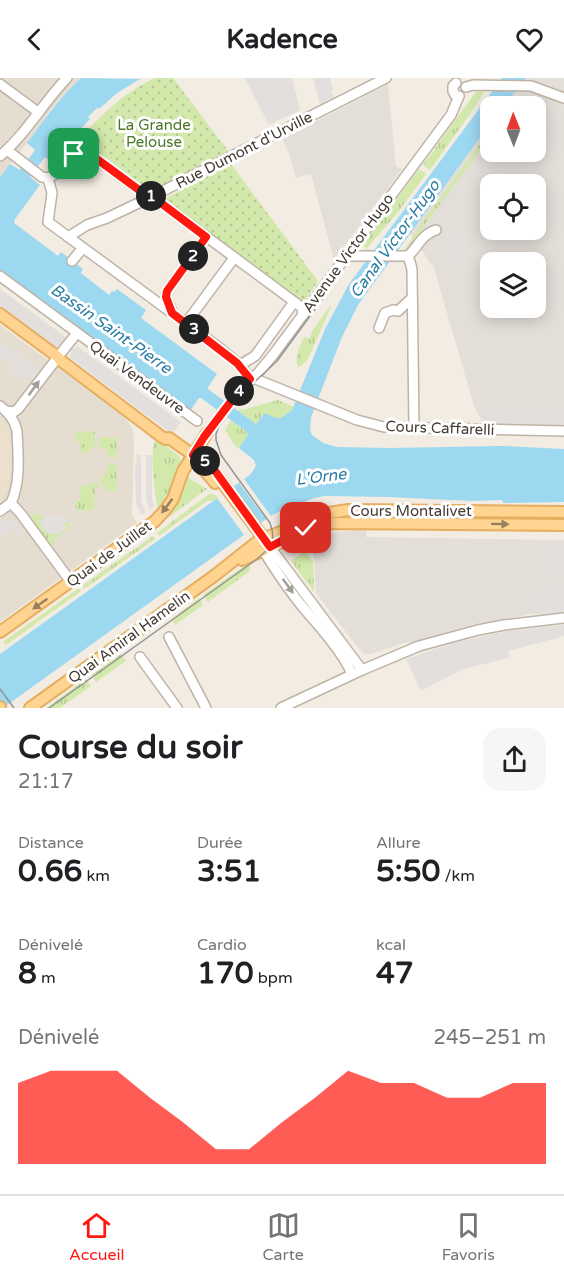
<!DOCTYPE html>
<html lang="fr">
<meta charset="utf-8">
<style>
:root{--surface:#fff;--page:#f6f6f6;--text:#202124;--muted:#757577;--line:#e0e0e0;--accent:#fe180e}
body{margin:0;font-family:"Varela Round",sans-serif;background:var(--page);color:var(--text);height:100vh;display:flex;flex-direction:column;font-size:22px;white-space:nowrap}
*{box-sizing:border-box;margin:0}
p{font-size:20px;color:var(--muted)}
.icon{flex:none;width:33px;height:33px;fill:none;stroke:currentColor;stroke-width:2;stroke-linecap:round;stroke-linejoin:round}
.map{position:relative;height:630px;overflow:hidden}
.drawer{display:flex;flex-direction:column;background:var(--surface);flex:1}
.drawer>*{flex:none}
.needle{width:39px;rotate:359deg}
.tools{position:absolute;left:480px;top:18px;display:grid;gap:12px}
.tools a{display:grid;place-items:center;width:66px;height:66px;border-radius:12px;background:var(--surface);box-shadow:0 3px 15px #0003;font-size:30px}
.pin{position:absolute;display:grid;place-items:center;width:51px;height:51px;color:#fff;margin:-26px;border-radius:12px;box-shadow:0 3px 9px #0006}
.km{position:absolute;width:30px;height:30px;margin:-15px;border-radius:50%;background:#222;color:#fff;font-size:16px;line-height:30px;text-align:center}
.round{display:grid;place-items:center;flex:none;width:63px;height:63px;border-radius:18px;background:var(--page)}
.headline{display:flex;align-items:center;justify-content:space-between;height:102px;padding:0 18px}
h1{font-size:33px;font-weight:700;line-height:45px}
.metrics{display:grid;grid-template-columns:repeat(3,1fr);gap:9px;height:102px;padding:6px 18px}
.metrics div{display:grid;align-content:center}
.metrics b{font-size:30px;font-weight:700}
.metrics small{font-size:16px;font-weight:400}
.metrics p{font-size:16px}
.chart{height:168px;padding:12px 18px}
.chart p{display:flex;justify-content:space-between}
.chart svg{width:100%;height:108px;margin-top:6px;fill:var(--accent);opacity:.7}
header{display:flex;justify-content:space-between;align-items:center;height:78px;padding:0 18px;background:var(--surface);font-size:27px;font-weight:700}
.dock{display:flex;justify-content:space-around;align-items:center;height:84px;border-top:2px solid var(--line);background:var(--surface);font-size:16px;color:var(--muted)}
.dock a{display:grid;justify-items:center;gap:3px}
.dock .active{color:var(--accent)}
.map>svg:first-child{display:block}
.residential{fill:#e6ddd1}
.industrial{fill:#e4ded9;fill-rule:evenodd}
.education{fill:#ece0cd}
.grass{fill:url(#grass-tufts)}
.park{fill:url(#park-dots)}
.parking{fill:#e2dfdc}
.water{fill:#9dd8f1}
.pier{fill:#f2ece3}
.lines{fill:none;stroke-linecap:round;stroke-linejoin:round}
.minor-casing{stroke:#beb3a6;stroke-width:12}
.major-casing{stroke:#e6ae5e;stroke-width:14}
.minor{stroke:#fff;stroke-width:9}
.major{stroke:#ffd390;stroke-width:10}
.tram{stroke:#949494;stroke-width:1.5}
.oneway{fill:#a29e99}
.oneway2{fill:#98805d}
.route-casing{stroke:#fff;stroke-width:12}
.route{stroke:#fe180e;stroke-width:8}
.labels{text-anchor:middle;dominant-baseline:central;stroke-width:6;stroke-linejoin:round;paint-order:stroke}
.park-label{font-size:15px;fill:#4d7726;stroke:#fff}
.street-label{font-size:15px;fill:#443c33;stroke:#fff}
.water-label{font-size:16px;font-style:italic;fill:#287ca2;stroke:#fff}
</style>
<header><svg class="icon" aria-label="back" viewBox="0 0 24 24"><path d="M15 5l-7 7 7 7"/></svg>Kadence<svg class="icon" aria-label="heart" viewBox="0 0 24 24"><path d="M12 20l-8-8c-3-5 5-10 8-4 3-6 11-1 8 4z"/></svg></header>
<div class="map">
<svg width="564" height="630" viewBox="0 0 564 630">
<defs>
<pattern id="grass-tufts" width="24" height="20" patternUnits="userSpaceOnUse" patternTransform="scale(1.5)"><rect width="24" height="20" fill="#d3e8ab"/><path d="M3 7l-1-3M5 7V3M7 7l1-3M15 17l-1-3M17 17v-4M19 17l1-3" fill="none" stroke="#b6c894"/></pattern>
<pattern id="park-dots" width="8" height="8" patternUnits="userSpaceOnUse" patternTransform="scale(1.5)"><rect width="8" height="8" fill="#d3e8ab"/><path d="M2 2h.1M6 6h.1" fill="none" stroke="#b6c894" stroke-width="1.8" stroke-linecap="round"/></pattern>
</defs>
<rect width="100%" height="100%" fill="#f2ece3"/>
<!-- residential -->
<g class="residential">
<polygon points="0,0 81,0 68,12 52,30 27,65 0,99"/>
<polygon points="0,247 125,339 133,352 134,366 132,436 137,445 0,544"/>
</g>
<!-- industrial -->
<g class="industrial">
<path d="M526,0H564V348L484,347L474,328L434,190L410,155L490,46V74H536V28H504ZM490,106H536V152H490ZM490,184H536V230H490Z"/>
<polygon points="388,6 396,88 402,91 334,182 311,96 296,100 289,75 282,61"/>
<polygon points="353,452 366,452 366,459 564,462 564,533 555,535 531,536 476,546 410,565 407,564 371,576 365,576 359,571 316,515 313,472 315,470 308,461 330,455"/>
</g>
<!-- education -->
<polygon class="education" points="0,338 8,351 11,364 10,402 5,416 0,423"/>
<!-- grass -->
<g class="grass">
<polygon points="480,12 485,13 463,46 430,92 423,87 475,15"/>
<polygon points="490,53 490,59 421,152 420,155 422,156 408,172 404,173 423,143"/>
<polygon points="419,91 426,96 398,134 366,171 363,167"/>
<path d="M330,228L331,229L308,281L301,288L298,289C294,279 300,268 304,259L309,261L312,255V253Z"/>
<polygon points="278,322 294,329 292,332 281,340 276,340 265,335 256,346 238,333 240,330 242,332"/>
<polygon points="231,342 249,356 239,370 235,368 225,352"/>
<polygon points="76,353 95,354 95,368 86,375 81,375 80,364 76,364"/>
<polygon points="101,359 117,360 116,380 109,380 106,372 99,368 99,360"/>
<path d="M156,360L180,379L181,382L176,392L180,394L171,417L159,433C154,420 149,371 156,360Z"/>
<polygon points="110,385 115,386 117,387 116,413 107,413 100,402 105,396"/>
<polygon points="185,398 207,411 143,458"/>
<polygon points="98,404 100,407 95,411 94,432 76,432 76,422 80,422 80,409"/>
<polygon points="209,416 213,416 218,419 214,423 207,423 159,458 157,455"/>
<polygon points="36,436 40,436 43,441 40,443 55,457 67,450 64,446 68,443 70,450 53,462 55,465 51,468 30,439"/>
<polygon points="402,438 564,440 564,443 402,442 400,439"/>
<polygon points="153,458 155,461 84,511 82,508"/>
<polygon points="305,473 313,483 314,514 291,483"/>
<polygon points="248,485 251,490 249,492 250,493 208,524 203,517"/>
<polygon points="79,510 81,513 6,567 3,564"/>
<polygon points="199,520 203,527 175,547 172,541"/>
<polygon points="121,576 126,583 96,604 92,597"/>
<polygon points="86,601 91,608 60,630 46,630"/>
</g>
<!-- park -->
<g class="park">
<path d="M155,0H173L228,73L155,112H150L80,61C101,36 125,14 155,0Z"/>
<polygon points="231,86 318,203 303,225 163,122"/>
</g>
<!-- parking -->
<g class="parking">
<polygon points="245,0 292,0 300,32 269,47"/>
<polygon points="313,0 330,0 333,12 331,13 334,19 320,26"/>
<polygon points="445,155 466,160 468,179 456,185 451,183"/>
<polygon points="0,211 67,260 64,263 75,271 77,268 181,344 172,356 69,279 72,274 61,266 58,271 0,229"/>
<polygon points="0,262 20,276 11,287 1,280 0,280"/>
<polygon points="21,277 37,289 35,292 39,296 35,302 31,299 26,305 9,293"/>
<polygon points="486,329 564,330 564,348 486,347"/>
<polygon points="137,376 141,377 141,423 146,435 141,437 136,425 135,394"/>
<polygon points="146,377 152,377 152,420 154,427 156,428 149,431 146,420"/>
<polygon points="46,438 64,438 68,443 64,446 67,450 56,458 53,454 49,457 39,444"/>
<polygon points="0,442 13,442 23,456 19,459 13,450 0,460"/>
<polygon points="540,466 564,466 564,500 539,499"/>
<polygon points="564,510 563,534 555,535 531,536 530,512"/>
<polygon points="564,547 564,558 509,573 509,580 463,591 421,613 406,581 453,565 507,553"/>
</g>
<!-- water -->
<path class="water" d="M81,0L140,1L117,15L99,31L97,30L88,39L90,41L73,59L53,85L45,79L30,99L40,107L15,141L14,145L58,178L61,174L83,191L81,195L109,217L112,213L114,214L117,211L146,232L141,240L217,296L208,309V311L256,346L265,335L276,340H281L292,332L325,251L349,206L502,0H526L504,28H490V46L358,227L342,259L311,339L310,352L312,357L323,365L337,369L389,370L503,368L564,371V424L503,425L502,422L472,423L388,419L325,418L314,420L294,428L287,429L269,439L10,625L3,630H0V576L251,396L256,388L254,382L239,370L248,357L247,354L201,320H199L190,333L0,193V99L10,86L20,92L21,91L35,72L27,65C44,42 60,19 81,0Z"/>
<!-- pier -->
<g class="pier">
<polygon points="244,401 271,438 266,441 239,405"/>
<polygon points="233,408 260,446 244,457 217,420"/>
</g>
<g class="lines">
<!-- minor casing -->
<g class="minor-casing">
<g id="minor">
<polyline points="456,5 453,8 453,13 455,17 459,18"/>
<polyline points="0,6 38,34"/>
<polyline points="466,9 473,7 531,8 564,20"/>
<polyline points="7,72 42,99 48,100"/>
<path d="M0,78C26,56 43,25 67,0"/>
<path d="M48,100C61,95 67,82 77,73L80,72L86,73L139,112L153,119L300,228L302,229L303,237"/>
<polyline points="48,100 52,115 48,144 217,268 240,287 250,301"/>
<polyline points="68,159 87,147 107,140 149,120 386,0"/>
<path d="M346,178H408C418,169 422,156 436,152"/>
<polyline points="408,178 411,187 412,192 414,351"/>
<polyline points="72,183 83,170"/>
<polyline points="0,198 197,343"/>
<polyline points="172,233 166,219 167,213 206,159"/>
<polyline points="186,245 234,180"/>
<polyline points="379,250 385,235 393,232 398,233 412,220"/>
<polyline points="61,275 77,255"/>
<polyline points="240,287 255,278 294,224"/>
<polyline points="253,300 357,342 384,349 564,353"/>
<path d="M0,328C9,335 15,342 17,353C18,375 21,404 11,425"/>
<polyline points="6,333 14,334 18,331 58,279"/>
<polyline points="207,355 239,313 258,295 273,277 451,37 459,18"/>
<polyline points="11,425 21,436 71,504"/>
<polyline points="0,433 11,425"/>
<polyline points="270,469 362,592"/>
<path d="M263,472C276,493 290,514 306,533C321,550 343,575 352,596"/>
<polyline points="169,559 206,630"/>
<polyline points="140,579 177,630"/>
<polyline points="281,630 362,592 419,568 478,552 504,547 564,540"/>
</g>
</g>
<!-- major casing -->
<g class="major-casing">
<g id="major">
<polyline points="0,236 58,279 60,282 162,359 166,361 169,360 193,377 197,378 208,385 270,469"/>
<path d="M193,377C198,388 208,395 215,405"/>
<polyline points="242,482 279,465 302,451 332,445 564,447"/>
<polyline points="0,554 155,443 166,431 173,421 183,393 207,355"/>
<polyline points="0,629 0,630"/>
<polyline points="30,630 214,498 257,464 264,460 281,454 301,443 329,435 348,432 564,434"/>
</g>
</g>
<!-- minor -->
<use href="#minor" class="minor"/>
<!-- major -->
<use href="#major" class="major"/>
<!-- tram -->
<g class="tram">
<polyline points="0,611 14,630"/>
<path d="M49,630L253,484C268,472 278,466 270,445L221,377L216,362V356L219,348L245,313L277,283L335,204"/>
</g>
</g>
<!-- one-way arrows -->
<defs><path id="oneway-solid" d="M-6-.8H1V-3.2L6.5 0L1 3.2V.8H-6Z" transform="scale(1.5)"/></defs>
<g class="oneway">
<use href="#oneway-solid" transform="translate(34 310) rotate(-54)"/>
<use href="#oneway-solid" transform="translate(288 508) rotate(54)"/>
</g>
<g class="oneway2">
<use href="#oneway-solid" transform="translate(167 428) rotate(127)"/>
<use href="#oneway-solid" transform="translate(500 446) rotate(1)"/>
<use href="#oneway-solid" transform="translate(40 526) rotate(145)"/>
</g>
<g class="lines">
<!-- route casing -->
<g class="route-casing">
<polyline id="route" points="74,76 80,72 86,73 139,112 153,119 206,159 167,213 166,219 172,235 237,285 250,301 239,313 204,359 193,377 202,381 213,390 270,469 306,450"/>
</g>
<!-- route -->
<use href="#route" class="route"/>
</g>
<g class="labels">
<!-- park labels -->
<g class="park-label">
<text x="154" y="47">La Grande<tspan x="154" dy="17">Pelouse</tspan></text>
</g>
<!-- street labels -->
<g class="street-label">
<text transform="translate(244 72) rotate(-27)">Rue Dumont d'Urville</text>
<text transform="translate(348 175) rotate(-54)">Avenue Victor Hugo</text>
<text transform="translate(137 299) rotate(36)">Quai Vendeuvre</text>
<text transform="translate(440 350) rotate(2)">Cours Caffarelli</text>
<text x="411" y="433">Cours Montalivet</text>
<text transform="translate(109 476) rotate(-36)">Quai de Juillet</text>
<text transform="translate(129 559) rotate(-36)">Quai Amiral Hamelin</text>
</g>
<!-- water labels -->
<g class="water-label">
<text transform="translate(395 161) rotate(-54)">Canal Victor-Hugo</text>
<text transform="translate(111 251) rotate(35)">Bassin Saint-Pierre</text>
<text transform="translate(321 399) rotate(-7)">L'Orne</text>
</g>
</g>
</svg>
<div class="tools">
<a><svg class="needle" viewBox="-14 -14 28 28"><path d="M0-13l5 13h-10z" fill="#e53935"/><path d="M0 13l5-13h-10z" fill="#757577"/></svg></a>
<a><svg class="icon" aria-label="locate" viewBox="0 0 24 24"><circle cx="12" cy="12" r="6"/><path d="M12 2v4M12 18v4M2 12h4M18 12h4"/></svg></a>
<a><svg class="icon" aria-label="layers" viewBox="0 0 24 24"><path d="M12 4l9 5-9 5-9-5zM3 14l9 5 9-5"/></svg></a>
</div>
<div class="pin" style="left:74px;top:76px;background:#1e9e55"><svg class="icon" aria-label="arrive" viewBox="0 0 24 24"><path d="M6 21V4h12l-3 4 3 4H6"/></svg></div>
<div class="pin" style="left:306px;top:450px;background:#d93025"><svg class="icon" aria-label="check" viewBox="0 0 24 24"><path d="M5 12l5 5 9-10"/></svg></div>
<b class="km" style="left:151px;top:118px">1</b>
<b class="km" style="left:193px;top:178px">2</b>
<b class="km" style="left:194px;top:251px">3</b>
<b class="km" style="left:239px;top:313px">4</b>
<b class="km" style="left:205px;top:383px">5</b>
</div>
<section class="drawer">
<div class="headline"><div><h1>Course du soir</h1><p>21:17</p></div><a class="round"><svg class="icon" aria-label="share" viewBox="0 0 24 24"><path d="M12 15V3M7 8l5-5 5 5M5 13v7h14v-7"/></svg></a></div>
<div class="metrics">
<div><p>Distance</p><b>0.66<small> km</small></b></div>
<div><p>Durée</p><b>3:51</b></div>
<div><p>Allure</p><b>5:50<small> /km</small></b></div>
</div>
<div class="metrics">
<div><p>Dénivelé</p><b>8<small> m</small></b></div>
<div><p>Cardio</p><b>170<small> bpm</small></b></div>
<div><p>kcal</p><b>47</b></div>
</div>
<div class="chart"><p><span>Dénivelé</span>245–251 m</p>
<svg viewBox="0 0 160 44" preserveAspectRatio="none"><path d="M0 44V11L10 6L20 6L30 6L40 17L50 27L60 38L70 38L80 27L90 17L100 6L110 11L120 11L130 17L140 17L150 11L160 11V44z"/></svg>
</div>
</section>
<nav class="dock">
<a class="active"><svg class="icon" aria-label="home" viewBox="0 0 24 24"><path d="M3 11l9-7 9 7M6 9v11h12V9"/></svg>Accueil</a>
<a><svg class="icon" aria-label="map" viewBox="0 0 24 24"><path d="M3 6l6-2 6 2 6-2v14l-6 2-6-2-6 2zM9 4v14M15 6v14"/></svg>Carte</a>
<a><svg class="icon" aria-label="saved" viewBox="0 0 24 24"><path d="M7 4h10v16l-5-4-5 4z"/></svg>Favoris</a>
</nav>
